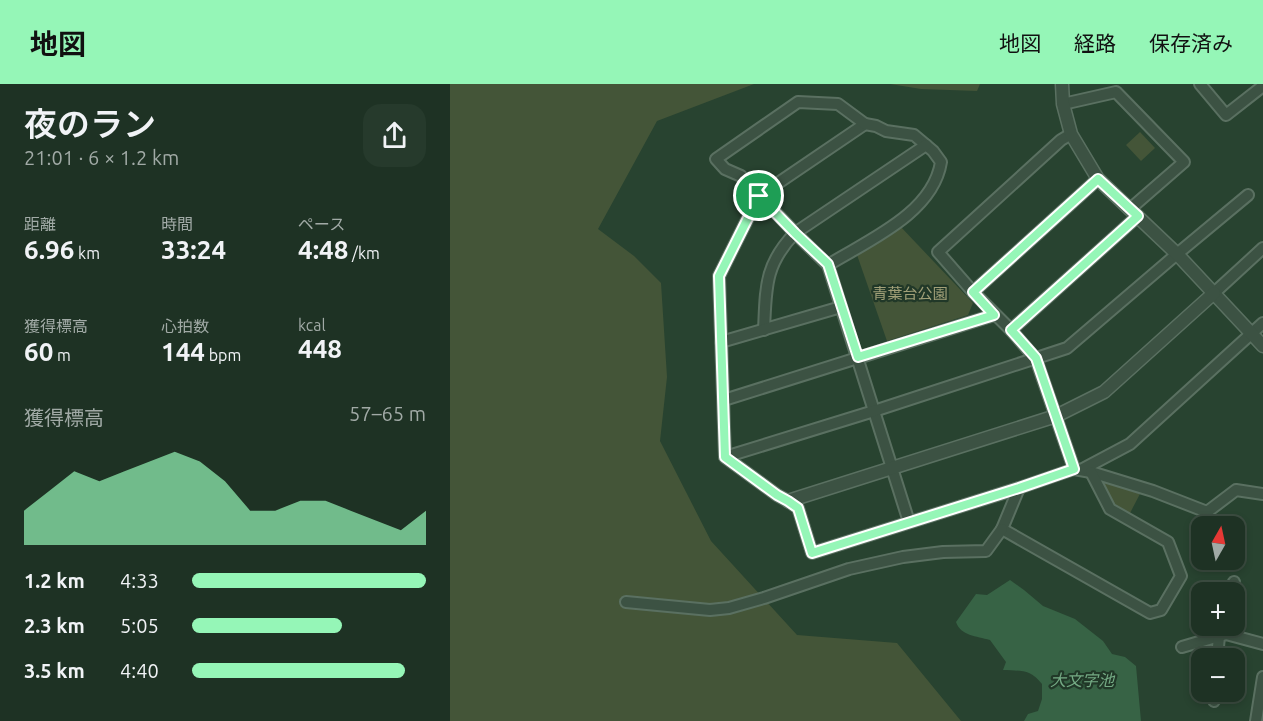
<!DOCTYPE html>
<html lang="ja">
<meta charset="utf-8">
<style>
:root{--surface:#1e3224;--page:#263a2c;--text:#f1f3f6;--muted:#a1aaa6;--line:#3c4d41;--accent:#95f6b7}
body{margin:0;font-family:Ubuntu,"Noto Sans JP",sans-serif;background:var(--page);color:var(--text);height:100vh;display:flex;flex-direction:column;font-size:22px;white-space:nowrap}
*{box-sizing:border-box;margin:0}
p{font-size:20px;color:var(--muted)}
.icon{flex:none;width:33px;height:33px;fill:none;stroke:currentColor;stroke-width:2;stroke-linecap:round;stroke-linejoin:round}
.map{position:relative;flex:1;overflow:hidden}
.details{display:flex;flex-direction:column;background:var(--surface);width:450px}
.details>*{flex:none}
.needle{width:39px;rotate:9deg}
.buttons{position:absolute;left:741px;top:432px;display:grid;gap:12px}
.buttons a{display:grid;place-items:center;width:54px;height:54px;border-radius:12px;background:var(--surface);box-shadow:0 3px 9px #0003,0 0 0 2px var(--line);font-size:30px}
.pin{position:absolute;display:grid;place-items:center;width:51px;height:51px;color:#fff;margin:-26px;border:3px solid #fff;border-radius:50%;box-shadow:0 2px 6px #0007}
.round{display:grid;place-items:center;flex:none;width:63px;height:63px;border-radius:18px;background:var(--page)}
.headline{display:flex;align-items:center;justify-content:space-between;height:102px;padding:0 24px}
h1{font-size:33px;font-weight:600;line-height:45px}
.metrics{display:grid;grid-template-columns:repeat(3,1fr);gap:9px;height:102px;padding:6px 24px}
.metrics div{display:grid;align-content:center}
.metrics b{font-size:26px;font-weight:600}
.metrics small{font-size:16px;font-weight:400}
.metrics p{font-size:16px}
.chart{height:168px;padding:12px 24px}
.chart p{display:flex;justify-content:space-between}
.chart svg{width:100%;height:108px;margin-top:6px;fill:var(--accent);opacity:.7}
ul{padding:0 24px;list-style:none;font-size:20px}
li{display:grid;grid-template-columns:96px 72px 1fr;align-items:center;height:45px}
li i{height:15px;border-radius:8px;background:var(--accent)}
header{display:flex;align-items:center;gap:36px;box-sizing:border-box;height:84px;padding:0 30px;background:var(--accent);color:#111}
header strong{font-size:28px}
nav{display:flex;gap:33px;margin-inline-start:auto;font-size:21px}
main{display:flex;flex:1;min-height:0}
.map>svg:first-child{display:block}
.green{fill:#445538}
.water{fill:#376345}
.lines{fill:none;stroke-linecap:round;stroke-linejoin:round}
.minor-casing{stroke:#5a7061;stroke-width:14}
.tertiary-casing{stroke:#5a7061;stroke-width:15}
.minor{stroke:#3c5243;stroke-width:10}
.tertiary{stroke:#3c5243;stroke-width:12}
.route-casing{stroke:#fff;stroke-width:12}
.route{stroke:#95f6b7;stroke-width:8}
.labels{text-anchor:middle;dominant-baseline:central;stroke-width:4.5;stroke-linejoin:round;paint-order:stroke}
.park-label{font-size:15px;fill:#a1a078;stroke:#213828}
.water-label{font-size:16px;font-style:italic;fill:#74aa84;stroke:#213828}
</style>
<header>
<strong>地図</strong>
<nav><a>地図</a><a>経路</a><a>保存済み</a></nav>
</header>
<main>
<section class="details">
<div class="headline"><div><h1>夜のラン</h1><p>21:01 · 6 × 1.2 km</p></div><a class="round"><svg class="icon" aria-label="share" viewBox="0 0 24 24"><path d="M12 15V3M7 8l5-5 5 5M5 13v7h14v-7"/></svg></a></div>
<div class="metrics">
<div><p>距離</p><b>6.96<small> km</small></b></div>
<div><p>時間</p><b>33:24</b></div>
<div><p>ペース</p><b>4:48<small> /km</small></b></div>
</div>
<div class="metrics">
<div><p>獲得標高</p><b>60<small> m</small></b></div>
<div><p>心拍数</p><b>144<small> bpm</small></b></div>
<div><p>kcal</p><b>448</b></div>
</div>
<div class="chart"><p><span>獲得標高</span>57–65 m</p>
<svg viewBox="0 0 160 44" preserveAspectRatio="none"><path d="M0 44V30L10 22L20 14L30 18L40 14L50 10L60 6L70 10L80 18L90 30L100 30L110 26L120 26L130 30L140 34L150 38L160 30V44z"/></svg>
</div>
<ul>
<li><b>1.2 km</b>4:33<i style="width:100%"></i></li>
<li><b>2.3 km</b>5:05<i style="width:64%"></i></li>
<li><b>3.5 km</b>4:40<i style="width:91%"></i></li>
</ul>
</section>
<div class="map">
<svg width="813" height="637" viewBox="0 0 813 637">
<rect width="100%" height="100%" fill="#284330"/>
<!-- green -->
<g class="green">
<polygon points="0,0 304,0 207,37 148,145 184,172 211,199 217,293 210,357 261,457 347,551 447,559 511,637 0,637"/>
<polygon points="440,0 530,0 527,7 471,5"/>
<polygon points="690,48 705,64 691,77 676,61"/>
<polygon points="449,141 523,219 518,231 437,257 406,168"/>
<polygon points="654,396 692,406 679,431 664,422 652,398"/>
</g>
<!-- water -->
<path class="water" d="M560,496L574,506L593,522L625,535L653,557L662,570L675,573L686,582L691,637H574L578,630L588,627L592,615V600C580,585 572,587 553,586L556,578L540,556C526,552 511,552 506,538L526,510L537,511Z"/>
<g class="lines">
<!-- minor casing -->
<g class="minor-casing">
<g id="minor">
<polyline points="750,0 776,31 813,2"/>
<polyline points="613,20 666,8 734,78 680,125"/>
<polyline points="415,40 309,112 269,192 275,373 327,411 338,417 348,424 362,469 569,404 624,385 641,388 703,407 757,428 786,406 813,410"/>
<polyline points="621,50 611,56 488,168 523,208 561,246 586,275 624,385"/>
<path d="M378,181C419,156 483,129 491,78L483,67L464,51L436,47L426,42L415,40L388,20L348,18L266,75L275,85L291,92L345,149L378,181L459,438"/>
<polyline points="523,208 648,95"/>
<polyline points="764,209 813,164"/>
<path d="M314,246C316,205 314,181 345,149L476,61"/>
<polyline points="561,246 688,132"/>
<polyline points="271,258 391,223"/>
<polyline points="274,316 544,231"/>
<polyline points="275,373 424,327 617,264 727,170 798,111"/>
<polyline points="631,386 680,360 813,239"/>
<polyline points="569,404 552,445 700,529 711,526 731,492 718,458 660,425 641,388"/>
<polyline points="783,508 784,498"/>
<polyline points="176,518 260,526 279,524 314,514 399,485 453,473 493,468 536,467 552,445"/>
<polyline points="732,563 776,550 813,560"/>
<polyline points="767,574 769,552"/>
<polyline points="764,617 765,608"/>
<polyline points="806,637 813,593"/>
</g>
</g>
<!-- tertiary casing -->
<g class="tertiary-casing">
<g id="tertiary">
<polyline points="612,0 613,20 621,50 648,95 727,170 813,262"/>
<polyline points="338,417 606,332 654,308 764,209"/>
</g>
</g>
<!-- minor -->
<use href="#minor" class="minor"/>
<!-- tertiary -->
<use href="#tertiary" class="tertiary"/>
</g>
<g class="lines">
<!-- route casing -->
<g class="route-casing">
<polygon id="route" points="648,95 688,132 561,246 586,274 624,385 569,404 362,469 348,424 338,417 327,411 275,373 269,192 309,112 345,149 378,180 408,273 544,231 523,208"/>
</g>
<!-- route -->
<use href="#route" class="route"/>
</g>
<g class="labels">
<!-- park labels -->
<g class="park-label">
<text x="460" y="209">青葉台公園</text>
</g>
<!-- water labels -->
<g class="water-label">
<text x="632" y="596">大文字池</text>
</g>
</g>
</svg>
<div class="buttons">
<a><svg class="needle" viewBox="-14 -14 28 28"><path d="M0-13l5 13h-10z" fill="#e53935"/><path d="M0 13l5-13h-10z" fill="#a1aaa6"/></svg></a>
<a>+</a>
<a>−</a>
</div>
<div class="pin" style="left:309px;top:112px;background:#1e9e55"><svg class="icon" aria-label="arrive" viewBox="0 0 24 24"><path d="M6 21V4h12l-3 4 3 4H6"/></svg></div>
</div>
</main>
